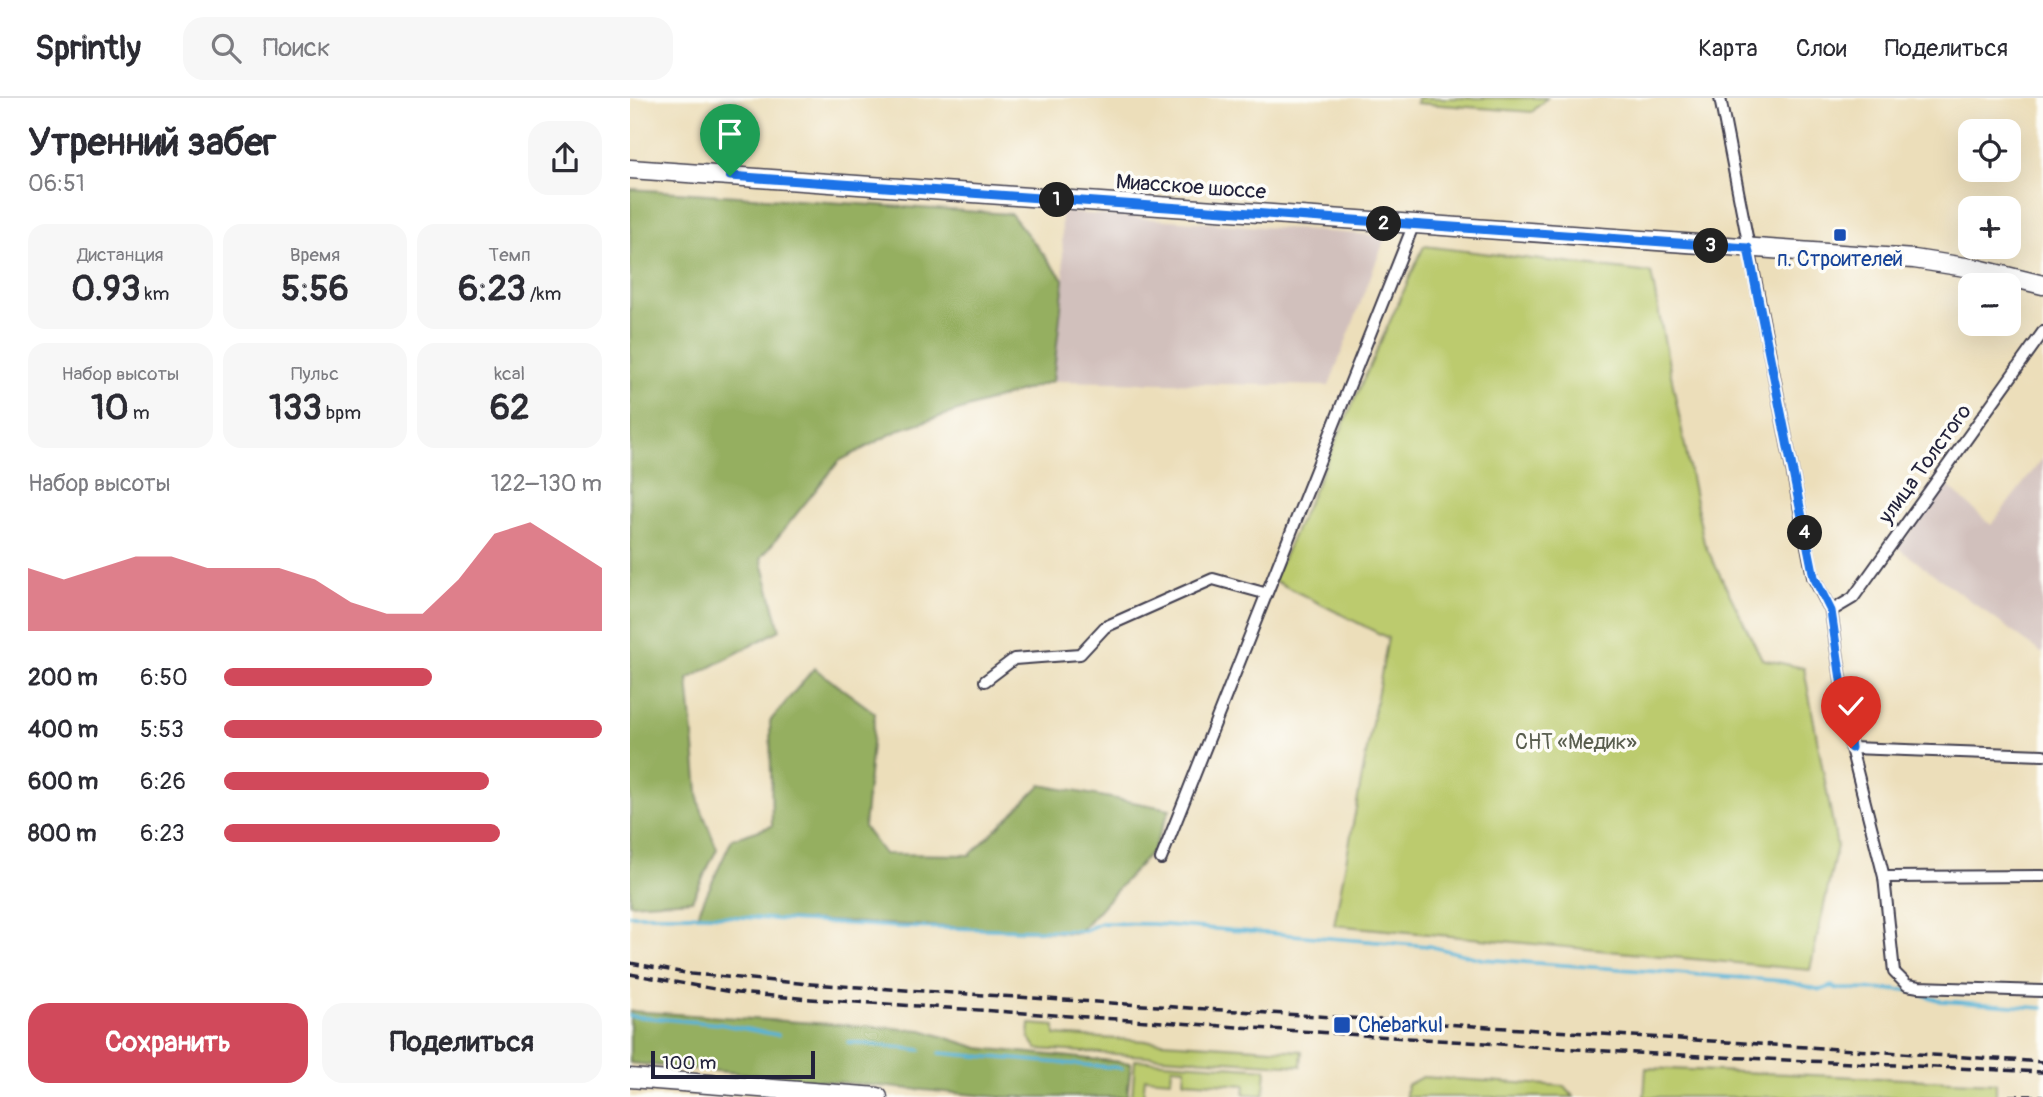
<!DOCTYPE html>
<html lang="ru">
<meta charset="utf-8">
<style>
:root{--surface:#fff;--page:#f7f7f7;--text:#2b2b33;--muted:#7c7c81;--line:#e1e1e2;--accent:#d1495b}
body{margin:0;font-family:Pangolin,sans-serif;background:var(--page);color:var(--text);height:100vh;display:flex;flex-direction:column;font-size:26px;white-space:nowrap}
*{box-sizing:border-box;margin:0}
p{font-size:23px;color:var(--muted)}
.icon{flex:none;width:38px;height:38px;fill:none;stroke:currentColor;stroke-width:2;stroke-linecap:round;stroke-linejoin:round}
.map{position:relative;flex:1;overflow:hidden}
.side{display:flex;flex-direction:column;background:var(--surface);width:630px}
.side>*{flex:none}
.controls{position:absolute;left:1328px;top:21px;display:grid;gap:14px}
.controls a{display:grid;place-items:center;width:63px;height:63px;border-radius:14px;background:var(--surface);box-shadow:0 7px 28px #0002;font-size:35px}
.scale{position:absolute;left:21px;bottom:18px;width:164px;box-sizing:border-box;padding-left:7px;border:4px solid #22223b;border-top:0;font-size:19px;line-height:24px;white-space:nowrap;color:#22223b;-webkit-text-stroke:5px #fdfcf7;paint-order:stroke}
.pin{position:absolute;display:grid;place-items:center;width:60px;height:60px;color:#fff;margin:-72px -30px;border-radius:50% 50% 50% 0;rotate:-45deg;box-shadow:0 0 7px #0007}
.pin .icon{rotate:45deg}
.km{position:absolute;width:35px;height:35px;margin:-18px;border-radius:50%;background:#222;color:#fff;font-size:19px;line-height:35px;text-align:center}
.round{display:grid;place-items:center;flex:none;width:74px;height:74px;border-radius:21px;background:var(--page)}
.summary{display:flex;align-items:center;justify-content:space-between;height:119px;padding:0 28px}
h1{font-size:38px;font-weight:700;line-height:52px}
.stats{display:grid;grid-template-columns:repeat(3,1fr);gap:10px;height:119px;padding:7px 28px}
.stats div{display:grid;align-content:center;border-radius:18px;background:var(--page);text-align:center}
.stats b{font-size:35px;font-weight:700}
.stats small{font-size:19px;font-weight:400}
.stats p{font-size:19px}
.chart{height:196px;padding:14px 28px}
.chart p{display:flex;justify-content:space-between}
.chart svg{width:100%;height:126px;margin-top:7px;fill:var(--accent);opacity:.7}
.primary-button{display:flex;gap:14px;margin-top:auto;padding:14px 28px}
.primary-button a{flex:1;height:80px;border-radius:21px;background:var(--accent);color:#fff;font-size:28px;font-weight:700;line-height:80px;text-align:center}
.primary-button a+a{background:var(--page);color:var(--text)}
ul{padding:0 28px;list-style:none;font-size:23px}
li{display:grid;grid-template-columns:112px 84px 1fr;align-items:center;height:52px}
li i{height:18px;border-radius:9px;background:var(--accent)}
header{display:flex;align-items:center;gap:42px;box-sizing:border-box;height:98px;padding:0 35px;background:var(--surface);border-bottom:2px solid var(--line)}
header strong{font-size:33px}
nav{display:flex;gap:38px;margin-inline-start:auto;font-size:24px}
.search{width:490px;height:63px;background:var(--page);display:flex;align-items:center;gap:18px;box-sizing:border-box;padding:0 24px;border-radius:21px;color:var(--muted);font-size:26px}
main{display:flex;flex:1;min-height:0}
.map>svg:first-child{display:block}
.industrial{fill:#d1c0bc}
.green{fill:#bccb6e;stroke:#6f7654;stroke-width:2}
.forest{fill:#95af61;stroke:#5c684e;stroke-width:2}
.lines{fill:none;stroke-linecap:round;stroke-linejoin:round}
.stream{stroke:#59b4d7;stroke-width:3.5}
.street-casing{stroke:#403e4e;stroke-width:14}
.primary-casing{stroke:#403e4e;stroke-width:21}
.street{stroke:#fff;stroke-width:10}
.primary{stroke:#fff;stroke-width:18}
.rail{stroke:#22223b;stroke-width:3.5;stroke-dasharray:10 5;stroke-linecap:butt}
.route-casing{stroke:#fff;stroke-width:14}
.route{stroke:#1a73e8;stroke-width:9}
.transit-dot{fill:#1a4fb4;stroke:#fdfcf7;stroke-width:2.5}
.labels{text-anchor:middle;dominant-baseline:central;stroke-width:7;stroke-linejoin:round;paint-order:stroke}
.street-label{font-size:21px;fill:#22223b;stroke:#fdfcf7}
.transit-label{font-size:21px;fill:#164399;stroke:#fdfcf7}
.park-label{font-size:21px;fill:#585d4d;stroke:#fdfcf7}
</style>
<header>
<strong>Sprintly</strong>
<div class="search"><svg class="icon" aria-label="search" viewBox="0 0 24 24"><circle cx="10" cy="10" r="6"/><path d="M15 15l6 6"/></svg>Поиск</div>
<nav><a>Карта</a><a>Слои</a><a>Поделиться</a></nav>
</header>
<main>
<section class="side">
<div class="summary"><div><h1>Утренний забег</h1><p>06:51</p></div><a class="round"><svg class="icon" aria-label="share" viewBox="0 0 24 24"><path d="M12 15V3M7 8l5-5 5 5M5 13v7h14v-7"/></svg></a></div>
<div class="stats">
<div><p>Дистанция</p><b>0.93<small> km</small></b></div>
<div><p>Время</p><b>5:56</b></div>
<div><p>Темп</p><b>6:23<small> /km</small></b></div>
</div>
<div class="stats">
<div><p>Набор высоты</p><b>10<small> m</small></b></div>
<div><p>Пульс</p><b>133<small> bpm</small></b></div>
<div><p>kcal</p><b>62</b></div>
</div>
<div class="chart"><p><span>Набор высоты</span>122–130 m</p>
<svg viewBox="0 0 160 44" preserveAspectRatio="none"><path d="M0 44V22L10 26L20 22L30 18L40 18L50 22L60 22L70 22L80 26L90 34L100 38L110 38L120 26L130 10L140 6L150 14L160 22V44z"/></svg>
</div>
<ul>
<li><b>200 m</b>6:50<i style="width:55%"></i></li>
<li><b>400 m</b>5:53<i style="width:100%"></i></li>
<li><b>600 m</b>6:26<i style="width:70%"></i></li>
<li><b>800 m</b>6:23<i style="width:73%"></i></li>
</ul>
<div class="primary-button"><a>Сохранить</a><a>Поделиться</a></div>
</section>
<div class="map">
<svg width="1413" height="999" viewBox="0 0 1413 999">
<rect width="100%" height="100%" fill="#fdfcf7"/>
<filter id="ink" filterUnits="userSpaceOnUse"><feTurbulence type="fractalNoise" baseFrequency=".0143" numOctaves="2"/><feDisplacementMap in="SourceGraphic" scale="14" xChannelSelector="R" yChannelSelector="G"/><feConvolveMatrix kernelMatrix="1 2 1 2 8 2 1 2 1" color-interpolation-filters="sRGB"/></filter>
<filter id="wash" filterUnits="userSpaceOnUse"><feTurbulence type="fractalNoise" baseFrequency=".00686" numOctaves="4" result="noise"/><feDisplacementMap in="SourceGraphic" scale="28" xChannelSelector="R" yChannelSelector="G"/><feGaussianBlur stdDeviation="1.57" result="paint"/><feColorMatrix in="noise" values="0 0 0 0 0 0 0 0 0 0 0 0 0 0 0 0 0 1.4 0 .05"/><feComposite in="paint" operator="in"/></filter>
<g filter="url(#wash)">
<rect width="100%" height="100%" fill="#ecdeba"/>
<!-- industrial -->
<g class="industrial">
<polygon points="431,114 756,138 699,288 423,283 434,182"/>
<polygon points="1413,360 1413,556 1268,450 1317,387 1361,427"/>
</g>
<!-- green -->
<g class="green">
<polygon points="787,0 917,0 902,14 786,5"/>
<polygon points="794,148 1021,175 1074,445 1132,561 1174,570 1207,748 1180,872 704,827 758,540 643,482"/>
<polygon points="400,926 425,928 425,937 672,953 671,968 407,951 399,939"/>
<polygon points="505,962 636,971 634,997 614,996 615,987 554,983 555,970 542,969 541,982 515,980 513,999 502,999"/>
<polygon points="1016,970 1366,985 1366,999 1014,999"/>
<polygon points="792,979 934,988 944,999 776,999 777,987"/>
</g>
<!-- forest -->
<g class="forest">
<polygon points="0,91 381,116 434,182 423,283 271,331 209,363 131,460 150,532 58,581 69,705 87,751 62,802 0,806"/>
<polygon points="184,570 245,615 234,729 254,756 340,757 411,687 540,711 523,752 448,835 67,817 102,741 142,728 140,623"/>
<polygon points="0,913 292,932 349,950 501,965 497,999 368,999 0,965"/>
</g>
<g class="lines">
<!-- stream -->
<g class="stream">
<polyline points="0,817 77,817 267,829 453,833 471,825 523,826 799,848 852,861 1155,883 1191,892 1202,888 1206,891 1280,892 1311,903 1413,910"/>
<polyline points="0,918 90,926 148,937"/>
<polyline points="218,944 291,952"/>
<polyline points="310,955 492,970"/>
</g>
</g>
</g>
<g filter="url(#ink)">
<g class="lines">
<!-- street casing -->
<g class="street-casing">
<g id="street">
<polyline points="1090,0 1183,479 1201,513 1221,650 1254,779 1264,874 1277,887 1289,889 1413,893"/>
<polyline points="1201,513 1223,500 1413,234"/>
<polyline points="355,583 384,561 450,556 475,529 583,481 634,495"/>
<polyline points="1221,650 1413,657"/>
<polyline points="531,761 783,128"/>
<polyline points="1254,779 1413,778"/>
</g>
</g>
<!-- primary casing -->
<g class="primary-casing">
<g id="primary">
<polyline points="0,71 1284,161 1348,171 1413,187"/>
<polyline points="0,980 248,999"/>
</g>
</g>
<!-- street -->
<use href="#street" class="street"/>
<!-- primary -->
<use href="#primary" class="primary"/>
<!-- rail -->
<g class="rail">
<polyline points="0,865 61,876 181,886 1413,964"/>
<polyline points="0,876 107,895 180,901 1007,955 1413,974"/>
<polyline points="1379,998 1413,998"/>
</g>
</g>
</g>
<g class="lines" filter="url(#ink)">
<!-- route casing -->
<g class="route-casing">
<polyline id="route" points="100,78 1118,150 1184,479 1201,513 1221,650"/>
</g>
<!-- route -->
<use href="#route" class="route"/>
</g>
<!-- markers -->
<g class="transit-dot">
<rect x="1203" y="130" width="14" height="14" rx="3.5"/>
<rect x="703" y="918" width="18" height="18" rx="3.5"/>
</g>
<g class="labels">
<!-- street labels -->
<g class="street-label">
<text transform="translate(561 89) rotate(4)">Миасское шоссе</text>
<text transform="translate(1295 366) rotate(-54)">улица Толстого</text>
</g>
<!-- transit labels -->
<g class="transit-label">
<text x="1210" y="161">п. Строителей</text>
<text x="728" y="927" text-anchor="start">Chebarkul</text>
</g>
<!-- park labels -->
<g class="park-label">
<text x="946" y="644">СНТ «Медик»</text>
</g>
</g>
</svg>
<div class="controls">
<a><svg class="icon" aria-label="locate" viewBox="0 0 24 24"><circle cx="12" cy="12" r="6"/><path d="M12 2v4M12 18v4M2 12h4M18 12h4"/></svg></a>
<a>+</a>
<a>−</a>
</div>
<div class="scale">100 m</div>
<div class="pin" style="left:100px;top:78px;background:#1e9e55"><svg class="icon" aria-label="arrive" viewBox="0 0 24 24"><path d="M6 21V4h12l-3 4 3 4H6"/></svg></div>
<div class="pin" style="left:1221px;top:650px;background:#d93025"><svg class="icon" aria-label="check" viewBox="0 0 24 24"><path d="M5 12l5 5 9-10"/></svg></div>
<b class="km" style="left:427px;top:102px">1</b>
<b class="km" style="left:754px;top:126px">2</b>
<b class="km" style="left:1081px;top:148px">3</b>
<b class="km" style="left:1175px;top:435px">4</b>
</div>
</main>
